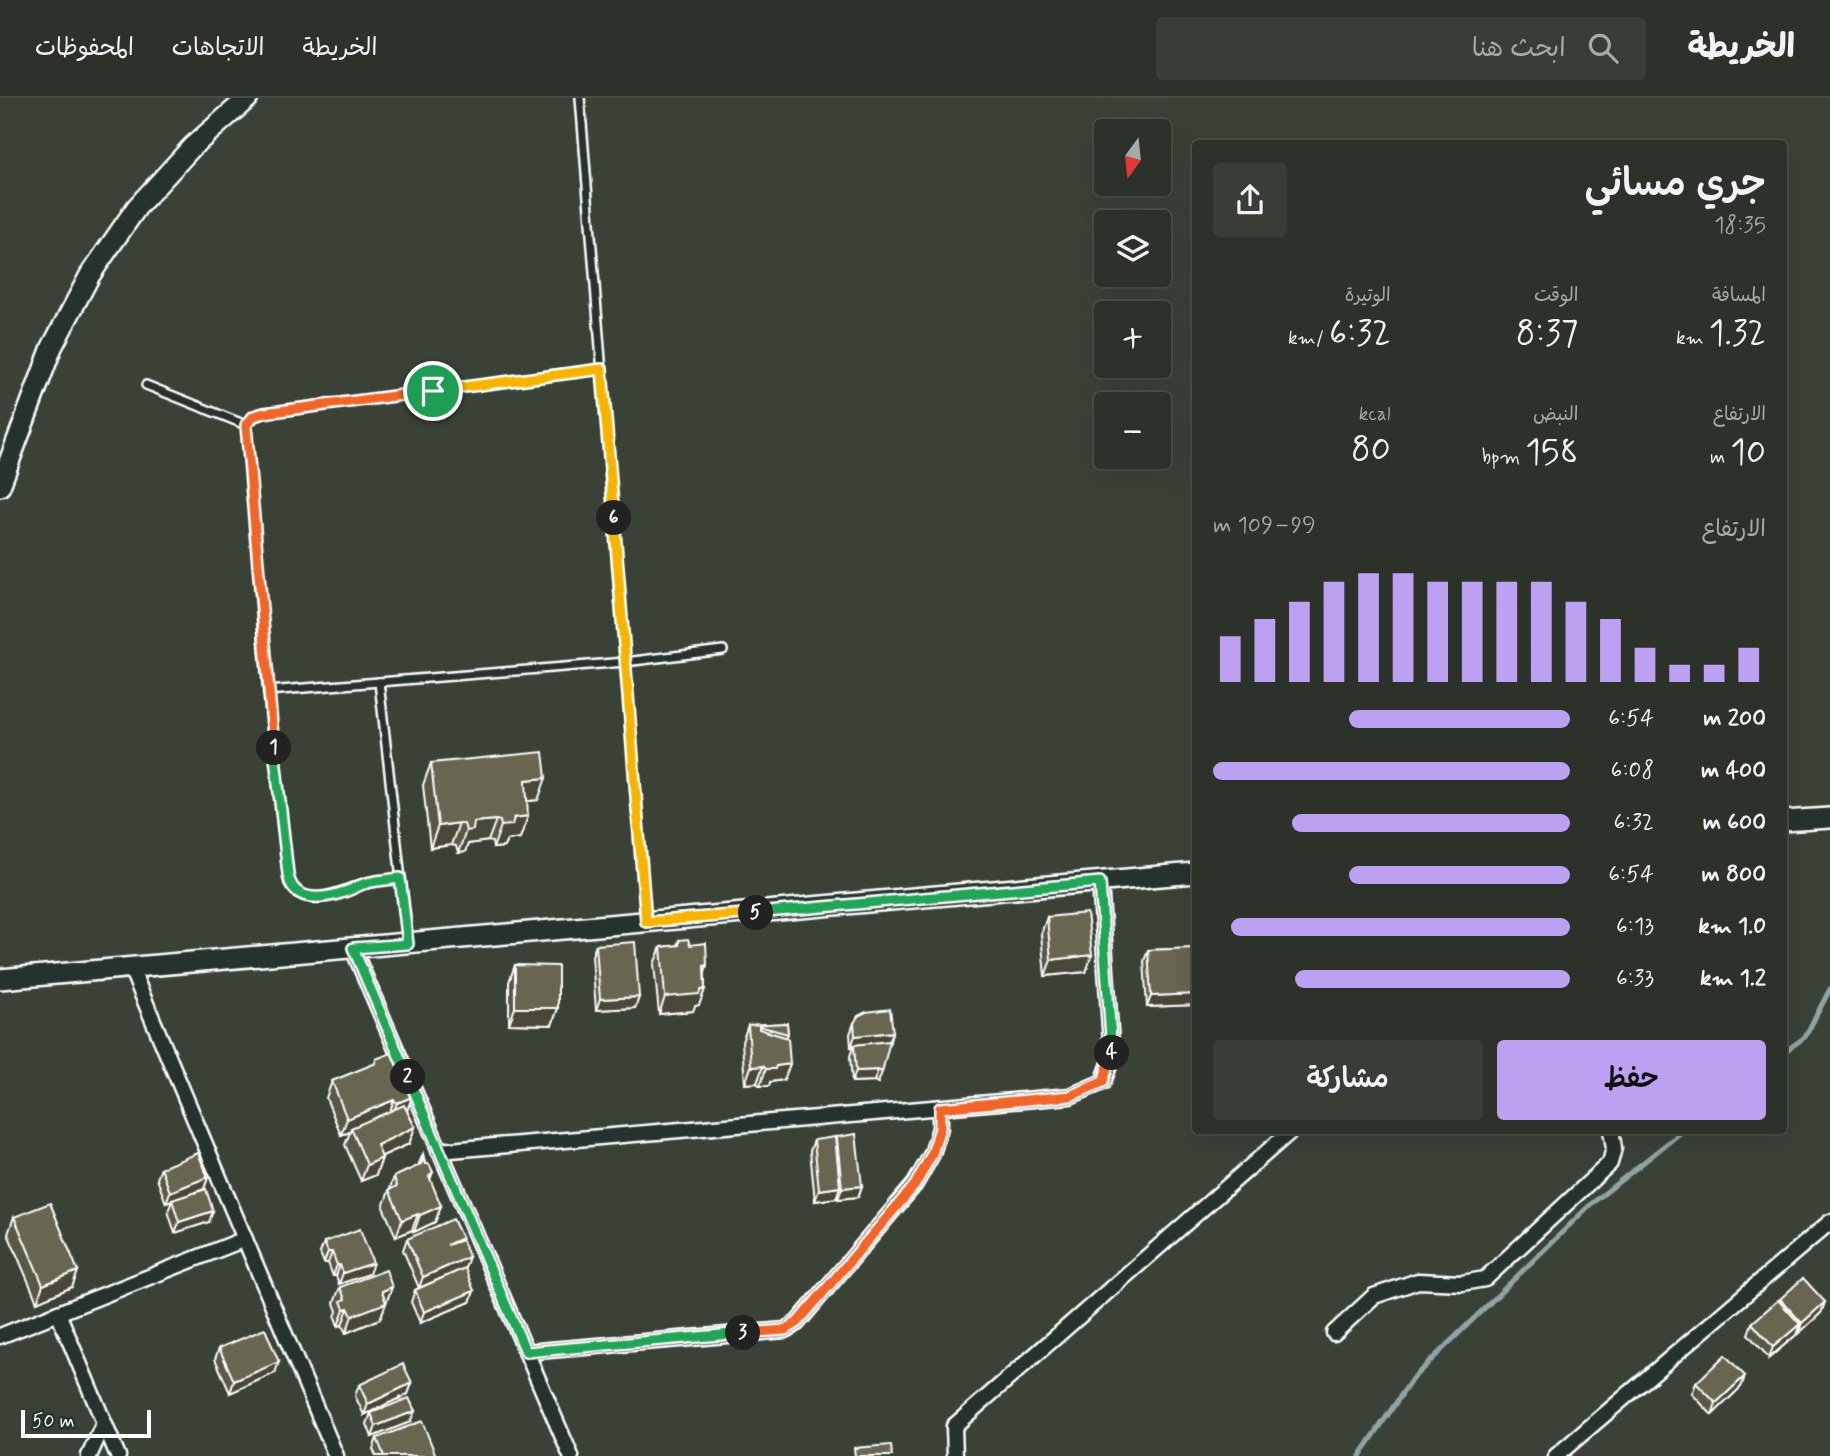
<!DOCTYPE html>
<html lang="ar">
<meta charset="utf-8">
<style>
:root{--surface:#2c322a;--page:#383e36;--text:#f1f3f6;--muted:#a6aaa8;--line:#484d47;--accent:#bca0f2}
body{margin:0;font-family:Mynerve,"Playpen Sans Arabic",sans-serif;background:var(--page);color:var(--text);direction:rtl;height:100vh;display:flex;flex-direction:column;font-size:26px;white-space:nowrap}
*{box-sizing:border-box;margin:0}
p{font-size:23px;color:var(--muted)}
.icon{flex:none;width:38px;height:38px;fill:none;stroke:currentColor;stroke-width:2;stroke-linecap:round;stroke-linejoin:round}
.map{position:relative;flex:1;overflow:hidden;direction:ltr}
.drawer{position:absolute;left:1192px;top:42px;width:595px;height:994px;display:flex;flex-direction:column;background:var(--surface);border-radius:7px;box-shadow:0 7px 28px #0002,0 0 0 2px var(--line);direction:rtl}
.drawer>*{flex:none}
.needle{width:46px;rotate:195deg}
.tools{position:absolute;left:1094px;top:21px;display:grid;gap:14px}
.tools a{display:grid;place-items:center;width:77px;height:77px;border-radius:7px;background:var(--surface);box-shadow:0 7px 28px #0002,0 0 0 2px var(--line);font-size:35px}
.scale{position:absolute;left:21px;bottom:18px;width:130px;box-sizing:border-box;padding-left:7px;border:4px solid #fff;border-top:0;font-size:19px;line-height:24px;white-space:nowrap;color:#fff;-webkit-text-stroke:5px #26332d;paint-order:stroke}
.pin{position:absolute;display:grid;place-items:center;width:60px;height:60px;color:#fff;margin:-30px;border:4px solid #fff;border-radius:50%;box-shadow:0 2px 7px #0007}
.km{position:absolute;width:35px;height:35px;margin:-18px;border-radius:50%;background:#222;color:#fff;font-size:19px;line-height:35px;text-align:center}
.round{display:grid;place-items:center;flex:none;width:74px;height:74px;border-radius:7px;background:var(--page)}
.summary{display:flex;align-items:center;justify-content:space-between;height:119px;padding:0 21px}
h1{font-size:38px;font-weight:600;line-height:52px}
.stats{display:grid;grid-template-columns:repeat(3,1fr);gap:10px;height:119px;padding:7px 21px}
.stats div{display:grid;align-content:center}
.stats b{font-size:35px;font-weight:600}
.stats small{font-size:19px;font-weight:400}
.stats p{font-size:19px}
.chart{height:196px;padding:14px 21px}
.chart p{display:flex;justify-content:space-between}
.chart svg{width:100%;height:126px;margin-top:7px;stroke:var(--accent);stroke-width:6}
.action{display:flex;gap:14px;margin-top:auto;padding:14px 21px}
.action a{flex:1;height:80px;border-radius:7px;background:var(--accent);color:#111;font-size:28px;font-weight:600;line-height:80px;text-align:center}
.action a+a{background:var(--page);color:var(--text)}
ul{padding:0 21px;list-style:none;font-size:23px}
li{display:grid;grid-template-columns:112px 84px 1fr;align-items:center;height:52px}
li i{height:18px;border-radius:9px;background:var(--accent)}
header{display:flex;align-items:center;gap:42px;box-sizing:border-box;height:98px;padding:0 35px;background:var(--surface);border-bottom:2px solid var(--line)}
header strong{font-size:33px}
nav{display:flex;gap:38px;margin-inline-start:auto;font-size:24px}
.search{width:490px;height:63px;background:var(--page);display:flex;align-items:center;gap:18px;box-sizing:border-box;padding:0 24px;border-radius:7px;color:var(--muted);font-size:26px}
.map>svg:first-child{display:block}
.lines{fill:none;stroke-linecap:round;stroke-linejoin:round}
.stream{stroke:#8fa5a4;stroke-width:5}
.lane-casing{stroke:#fff;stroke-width:12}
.street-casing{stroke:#fff;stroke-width:19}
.secondary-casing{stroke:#fff;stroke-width:24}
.lane{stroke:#26332d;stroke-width:7}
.street{stroke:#26332d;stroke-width:14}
.secondary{stroke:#26332d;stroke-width:19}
.wall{fill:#595846;stroke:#fff;stroke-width:2}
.shaded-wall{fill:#484739;stroke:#fff;stroke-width:2}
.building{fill:#676651;stroke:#fff;stroke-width:2}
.split-1-casing{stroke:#fff;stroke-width:14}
.split-2-casing{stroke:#fff;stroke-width:14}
.split-3-casing{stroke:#fff;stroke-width:14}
.split-4-casing{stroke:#fff;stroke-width:14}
.split-5-casing{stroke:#fff;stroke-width:14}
.split-6-casing{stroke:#fff;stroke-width:14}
.split-7-casing{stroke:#fff;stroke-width:14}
.split-1{stroke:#f0652b;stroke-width:9}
.split-2{stroke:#22a559;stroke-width:9}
.split-3{stroke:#22a559;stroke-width:9}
.split-4{stroke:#f0652b;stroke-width:9}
.split-5{stroke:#22a559;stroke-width:9}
.split-6{stroke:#f5b400;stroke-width:9}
.split-7{stroke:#f5b400;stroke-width:9}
</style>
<header>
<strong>الخريطة</strong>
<div class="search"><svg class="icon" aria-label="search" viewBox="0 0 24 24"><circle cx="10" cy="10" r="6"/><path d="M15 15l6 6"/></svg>ابحث هنا</div>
<nav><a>الخريطة</a><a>الاتجاهات</a><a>المحفوظات</a></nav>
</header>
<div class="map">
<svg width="1830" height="1358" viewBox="0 0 1830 1358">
<rect width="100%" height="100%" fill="#3a4238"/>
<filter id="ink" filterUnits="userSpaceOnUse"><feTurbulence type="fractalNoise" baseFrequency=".0143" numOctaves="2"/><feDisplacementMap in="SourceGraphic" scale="14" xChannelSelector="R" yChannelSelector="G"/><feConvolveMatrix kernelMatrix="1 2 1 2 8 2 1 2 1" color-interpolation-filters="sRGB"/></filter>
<g filter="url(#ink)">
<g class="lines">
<!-- stream -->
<g class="stream">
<polyline points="1783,955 1805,939 1830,891"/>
<polyline points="1360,1358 1412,1281 1591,1106 1684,1032"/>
</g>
<!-- lane casing -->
<g class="lane-casing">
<g id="lane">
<polyline points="580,0 646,824"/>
<polyline points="146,287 246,327"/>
<polyline points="379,584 408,844"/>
<polyline points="268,593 625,564 723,552"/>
<path d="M400,781C389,782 377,782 366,785C342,791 307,815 289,785L268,593L246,327L254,318L264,315L602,271"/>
</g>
</g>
<!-- street casing -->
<g class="street-casing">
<g id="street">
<polyline points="353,851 571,1358"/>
<polyline points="131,870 336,1358"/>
<polyline points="439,1053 1070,998 1103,984 1112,960 1100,784"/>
<polyline points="58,1215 118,1358"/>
<polyline points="1334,1235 1374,1198 1418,1183 1462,1185 1485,1181 1610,1065 1614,1050 1611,1032"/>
<polyline points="0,1238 245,1141"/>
<polyline points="526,1254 785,1232 797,1225 915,1086 932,1056 940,1030 940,1010"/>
<polyline points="89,1358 104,1325"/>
<polyline points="955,1358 954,1328 1292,1032"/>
<polyline points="1556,1358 1830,1124"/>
</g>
</g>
<!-- secondary casing -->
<g class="secondary-casing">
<g id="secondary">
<polyline points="0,388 52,249 90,177 137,109 192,49 248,0"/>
<polyline points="1783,723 1830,720"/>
<polyline points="0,881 1195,775"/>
</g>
</g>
<!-- lane -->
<use href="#lane" class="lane"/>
<!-- street -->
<use href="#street" class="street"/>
<!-- secondary -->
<use href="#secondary" class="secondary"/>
</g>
<!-- wall -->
<g class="wall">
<polygon points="431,665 538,702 527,703 520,740 507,742 504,749 493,750 492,744 488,743 468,746 465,754 458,755 456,748 451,747 430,750 423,687"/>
<polygon points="1047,819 1086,874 1045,878 1041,836"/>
<polygon points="679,842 690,847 707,867 705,875 705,891 699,907 695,908 693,913 659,916 654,866 661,849 677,848"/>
<polygon points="596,847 639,899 635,910 596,912 592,858"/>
<polygon points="1195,850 1195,907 1147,909 1144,863 1148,852"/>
<polygon points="515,867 558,910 552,927 509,926 509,884"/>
<polygon points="787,925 788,936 786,939 784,982 770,984 769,988 760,988 757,985 745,986 742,944 748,927"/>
<polygon points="854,925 889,943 882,974 878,985 874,983 852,984 850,958 853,949 851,949 850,936"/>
<polygon points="376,961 412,999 407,1013 415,1029 409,1046 382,1058 382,1060 376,1077 361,1083 345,1047 350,1034 341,1037 326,1000 332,983 375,966"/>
<polygon points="837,1039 862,1088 858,1099 838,1101 838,1095 836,1100 815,1103 810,1053 814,1042 835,1045"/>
<polygon points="423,1056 425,1066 433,1074 430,1082 441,1108 435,1124 414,1134 412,1132 396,1139 383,1109 394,1079 418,1068"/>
<polygon points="161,1070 208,1079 204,1091 182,1099 209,1124 175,1135 168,1113 172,1103 166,1105 157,1081"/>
<polygon points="14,1119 78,1173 72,1189 37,1204 8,1136"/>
<polygon points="462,1140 465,1171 474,1193 470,1204 420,1225 411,1204 415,1192 419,1190 403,1152 407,1141"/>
<polygon points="324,1144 369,1176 339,1186 336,1178 333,1178 328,1165 324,1165 320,1155"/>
<polygon points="340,1189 392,1189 380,1221 346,1235 342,1227 338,1228 335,1219 337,1213 334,1205"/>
<polygon points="1780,1201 1825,1204 1821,1215 1798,1236 1797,1235 1796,1237 1769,1260 1748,1236 1752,1225 1779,1203"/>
<polygon points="219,1250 275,1275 230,1295 215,1261"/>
<polygon points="1745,1278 1741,1289 1712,1317 1692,1296 1696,1285"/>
<polygon points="412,1285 408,1296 364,1317 355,1298 359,1287"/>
<polygon points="371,1315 410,1324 372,1339 367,1326"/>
<polygon points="377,1340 436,1358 376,1358 373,1351"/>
</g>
<!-- shaded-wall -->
<g class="shaded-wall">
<polygon points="546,680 538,702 518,704 526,682"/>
<polygon points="528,718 520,740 507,742 504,749 493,750 501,728 514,720"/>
<polygon points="496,722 488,743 468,746 465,754 458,755 466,733 474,724"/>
<polygon points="459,725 451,747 430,750 438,728"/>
<polygon points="1092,857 1086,874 1045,878 1051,862"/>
<polygon points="705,891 699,907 695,908 693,913 659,916 665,899"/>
<polygon points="1195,896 1195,907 1147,909 1151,898"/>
<polygon points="639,899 635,910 596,912 600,901"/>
<polygon points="515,910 558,910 552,927 509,926"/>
<polygon points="893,934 889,945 854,947 853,949 851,949 855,938"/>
<polygon points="790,966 784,982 770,984 769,988 760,988 766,971 776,968"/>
<polygon points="763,968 757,985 745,986 751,969"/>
<polygon points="878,972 874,983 852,984 856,973"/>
<polygon points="412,999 406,1015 391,1022 397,1005"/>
<polygon points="394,1002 388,1019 351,1030 350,1034 341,1037 347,1021"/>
<polygon points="415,1029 409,1046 371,1063 377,1047"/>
<polygon points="382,1060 376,1077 361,1083 367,1067"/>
<polygon points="208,1079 204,1091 166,1105 170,1094"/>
<polygon points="862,1088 858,1099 838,1101 842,1090"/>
<polygon points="840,1089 836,1100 815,1103 819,1092"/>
<polygon points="441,1108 435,1124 414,1134 420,1117"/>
<polygon points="213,1113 209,1124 175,1135 179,1124"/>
<polygon points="418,1116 412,1132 396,1139 402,1122"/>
<polygon points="328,1154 332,1154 328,1165 324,1165"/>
<polygon points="469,1159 465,1170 419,1190 423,1179"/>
<polygon points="373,1165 369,1176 339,1186 343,1175"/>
<polygon points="337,1167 340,1167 336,1178 333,1178"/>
<polygon points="78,1173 72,1189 37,1204 43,1187"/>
<polygon points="392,1189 380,1221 346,1235 352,1218 382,1193"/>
<polygon points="474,1193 470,1204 420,1225 424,1214"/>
<polygon points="1825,1204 1821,1215 1798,1236 1802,1225"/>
<polygon points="348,1210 342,1227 338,1228 344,1211"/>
<polygon points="1800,1226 1796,1237 1769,1260 1773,1249"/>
<polygon points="279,1264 275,1275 230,1295 234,1283"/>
<polygon points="1745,1278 1741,1289 1712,1317 1716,1305"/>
<polygon points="412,1285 408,1296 364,1317 368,1306"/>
<polygon points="415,1313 410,1324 372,1339 376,1328"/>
</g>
<!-- building -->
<g class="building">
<polygon points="543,654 546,680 526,682 526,684 528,718 514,720 512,727 501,728 500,723 496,722 474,724 473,732 466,733 464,726 459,725 438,728 431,665"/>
<polygon points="1087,815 1092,857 1051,862 1047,819"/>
<polygon points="688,841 690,847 706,845 707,867 704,868 705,891 701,892 699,896 665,899 661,849 679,847 679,842"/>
<polygon points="635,844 639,899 600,901 596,847"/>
<polygon points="1195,850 1195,896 1151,898 1148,852"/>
<polygon points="515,867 558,868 558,910 515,910"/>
<polygon points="890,911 893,934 855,938 854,925 858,918 866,914"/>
<polygon points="787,925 788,936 759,928 759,931 788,940 790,966 776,968 775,971 766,971 763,968 751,969 748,927"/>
<polygon points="890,943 882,974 878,972 856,973 854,947"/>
<polygon points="394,954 412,999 397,1005 394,1002 347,1021 332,983 376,965 376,961"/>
<polygon points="404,1007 415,1029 377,1047 382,1060 367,1067 351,1030"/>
<polygon points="856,1036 862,1088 842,1090 837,1041 837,1039"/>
<polygon points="835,1039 840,1089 819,1092 814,1042"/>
<polygon points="198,1055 208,1079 170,1094 161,1070"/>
<polygon points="423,1056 425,1066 429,1066 433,1074 429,1078 441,1108 420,1117 418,1116 402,1122 389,1092 397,1088 394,1079 418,1068 422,1065"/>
<polygon points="206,1091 213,1113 179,1124 172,1102"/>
<polygon points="50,1105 78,1173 43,1187 14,1119"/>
<polygon points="453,1121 462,1140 447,1147 462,1142 469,1159 423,1179 407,1141"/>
<polygon points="360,1131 373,1165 343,1175 340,1167 337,1167 332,1154 328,1154 324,1144"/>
<polygon points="465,1170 474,1193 424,1214 415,1192"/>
<polygon points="386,1172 392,1189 382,1193 386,1205 352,1218 348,1210 344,1211 341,1203 345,1201 340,1189"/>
<polygon points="1803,1180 1825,1204 1802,1225 1780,1201"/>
<polygon points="1778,1202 1800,1226 1773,1249 1752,1225"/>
<polygon points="265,1231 279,1264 234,1283 219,1250"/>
<polygon points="1725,1257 1745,1278 1716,1305 1696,1285"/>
<polygon points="403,1266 412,1285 368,1306 359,1287"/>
<polygon points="409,1300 415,1313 376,1328 371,1315"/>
<polygon points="422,1323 436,1358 384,1358 377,1340"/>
<polygon points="891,1347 892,1358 855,1358 854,1350"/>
</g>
</g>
<g class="lines" filter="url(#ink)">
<!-- split-1 casing -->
<g class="split-1-casing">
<polyline id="split-1" points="274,650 246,327 254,318 264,315 433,293"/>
</g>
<!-- split-2 casing -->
<g class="split-2-casing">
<path id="split-2" d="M274,650L288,776C292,803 319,802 341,795C350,793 358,787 367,785C378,782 389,782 400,780L408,846L353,850L408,979"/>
</g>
<!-- split-3 casing -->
<g class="split-3-casing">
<polyline id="split-3" points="408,979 526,1254 743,1235"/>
</g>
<!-- split-4 casing -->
<g class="split-4-casing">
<polyline id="split-4" points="743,1235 785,1232 797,1225 915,1087 932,1056 940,1030 940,1010 1070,998 1103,984 1112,955"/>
</g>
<!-- split-5 casing -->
<g class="split-5-casing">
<polyline id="split-5" points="756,815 1100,784 1112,955"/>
</g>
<!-- split-6 casing -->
<g class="split-6-casing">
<polyline id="split-6" points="614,420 646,824 756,815"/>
</g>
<!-- split-7 casing -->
<g class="split-7-casing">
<polyline id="split-7" points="433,293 602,271 614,420"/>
</g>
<!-- split-1 -->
<use href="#split-1" class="split-1"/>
<!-- split-2 -->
<use href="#split-2" class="split-2"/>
<!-- split-3 -->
<use href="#split-3" class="split-3"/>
<!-- split-4 -->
<use href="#split-4" class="split-4"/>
<!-- split-5 -->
<use href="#split-5" class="split-5"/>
<!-- split-6 -->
<use href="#split-6" class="split-6"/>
<!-- split-7 -->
<use href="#split-7" class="split-7"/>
</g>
</svg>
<div class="tools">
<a><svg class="needle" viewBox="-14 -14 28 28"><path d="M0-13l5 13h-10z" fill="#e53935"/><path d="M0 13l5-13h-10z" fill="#a6aaa8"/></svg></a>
<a><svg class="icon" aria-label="layers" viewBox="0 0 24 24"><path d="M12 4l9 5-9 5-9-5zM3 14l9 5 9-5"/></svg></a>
<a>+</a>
<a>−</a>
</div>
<div class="scale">50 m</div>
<div class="pin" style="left:433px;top:293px;background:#1e9e55"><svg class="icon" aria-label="arrive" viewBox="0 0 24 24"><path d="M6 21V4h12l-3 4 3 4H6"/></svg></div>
<b class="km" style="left:274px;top:650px">1</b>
<b class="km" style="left:408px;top:979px">2</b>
<b class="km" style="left:743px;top:1235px">3</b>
<b class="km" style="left:1112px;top:955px">4</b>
<b class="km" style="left:756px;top:815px">5</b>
<b class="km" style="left:614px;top:420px">6</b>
<section class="drawer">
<div class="summary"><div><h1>جري مسائي</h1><p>18:35</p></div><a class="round"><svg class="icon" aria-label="share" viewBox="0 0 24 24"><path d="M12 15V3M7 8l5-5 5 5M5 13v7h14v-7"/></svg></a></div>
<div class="stats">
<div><p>المسافة</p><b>1.32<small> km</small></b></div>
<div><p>الوقت</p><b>8:37</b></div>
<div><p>الوتيرة</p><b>6:32<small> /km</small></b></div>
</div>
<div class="stats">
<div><p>الارتفاع</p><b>10<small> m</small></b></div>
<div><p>النبض</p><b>158<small> bpm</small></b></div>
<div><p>kcal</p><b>80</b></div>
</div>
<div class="chart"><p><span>الارتفاع</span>99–109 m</p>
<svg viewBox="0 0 160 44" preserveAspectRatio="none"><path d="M5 44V28M15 44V22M25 44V16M35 44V9M45 44V6M55 44V6M65 44V9M75 44V9M85 44V9M95 44V9M105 44V16M115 44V22M125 44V32M135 44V38M145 44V38M155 44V32"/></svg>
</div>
<ul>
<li><b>200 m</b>6:54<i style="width:62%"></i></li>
<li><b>400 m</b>6:08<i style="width:100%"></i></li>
<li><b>600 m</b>6:32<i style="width:78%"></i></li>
<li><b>800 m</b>6:54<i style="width:62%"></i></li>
<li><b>1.0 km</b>6:13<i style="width:95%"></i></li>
<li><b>1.2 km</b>6:33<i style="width:77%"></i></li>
</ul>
<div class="action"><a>حفظ</a><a>مشاركة</a></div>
</section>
</div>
